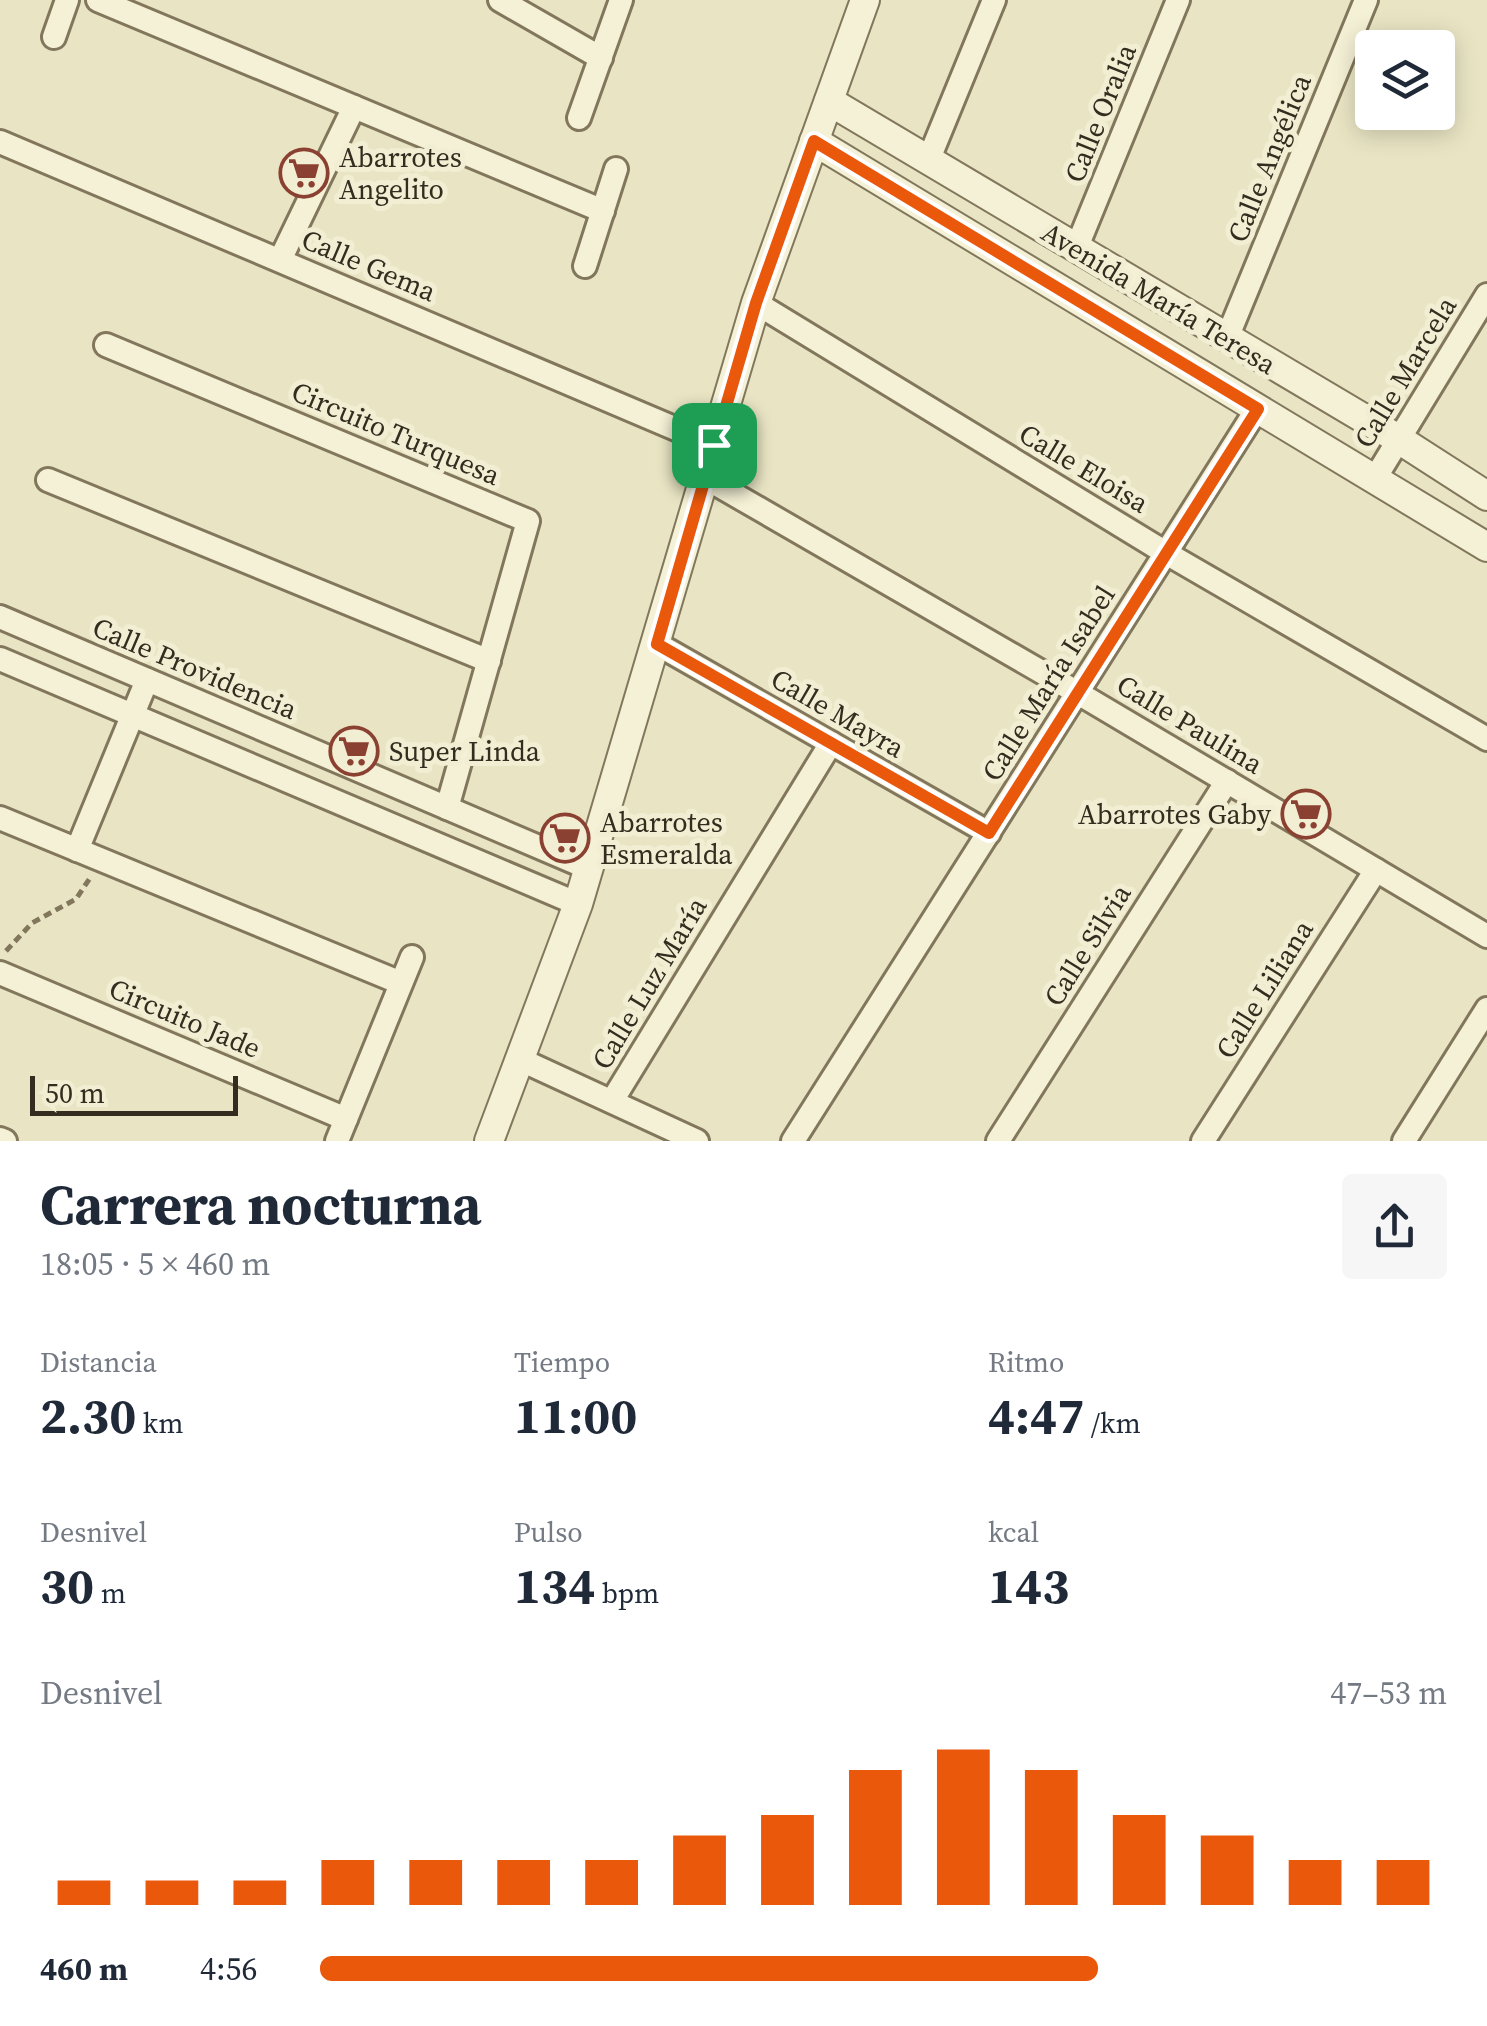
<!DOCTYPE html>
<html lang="es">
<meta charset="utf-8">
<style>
:root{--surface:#fff;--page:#f6f6f7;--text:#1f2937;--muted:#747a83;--accent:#ea580c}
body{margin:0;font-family:"Source Serif 4",serif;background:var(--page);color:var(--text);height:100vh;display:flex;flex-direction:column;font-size:38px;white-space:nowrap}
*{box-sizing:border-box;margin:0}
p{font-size:32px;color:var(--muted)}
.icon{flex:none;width:55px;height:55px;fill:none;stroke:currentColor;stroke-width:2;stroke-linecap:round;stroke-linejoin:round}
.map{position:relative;height:1141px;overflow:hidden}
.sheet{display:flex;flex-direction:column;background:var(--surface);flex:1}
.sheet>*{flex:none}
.buttons{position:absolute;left:1355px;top:30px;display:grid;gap:20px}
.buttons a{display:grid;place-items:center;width:100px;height:100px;border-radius:10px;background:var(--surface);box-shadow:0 5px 25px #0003;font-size:50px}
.scale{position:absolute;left:30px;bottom:25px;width:208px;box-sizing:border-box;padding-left:10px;border:5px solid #342c1f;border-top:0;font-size:28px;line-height:35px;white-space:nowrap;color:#342c1f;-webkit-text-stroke:8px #f2eed3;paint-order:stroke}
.pin{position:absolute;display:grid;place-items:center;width:85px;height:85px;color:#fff;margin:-42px;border-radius:20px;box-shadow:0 5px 15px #0006}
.round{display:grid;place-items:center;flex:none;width:105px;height:105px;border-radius:10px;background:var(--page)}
.head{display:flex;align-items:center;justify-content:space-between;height:170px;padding:0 40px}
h1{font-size:55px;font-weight:700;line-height:75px}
.stats{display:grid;grid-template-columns:repeat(3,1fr);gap:15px;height:170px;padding:10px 40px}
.stats div{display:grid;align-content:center}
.stats b{font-size:50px;font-weight:700}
.stats small{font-size:28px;font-weight:400}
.stats p{font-size:28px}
.chart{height:280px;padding:20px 40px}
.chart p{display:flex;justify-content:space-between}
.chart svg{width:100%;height:180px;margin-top:10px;stroke:var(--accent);stroke-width:6}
ul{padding:0 40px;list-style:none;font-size:32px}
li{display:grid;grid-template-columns:160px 120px 1fr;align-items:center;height:75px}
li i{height:25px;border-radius:12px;background:var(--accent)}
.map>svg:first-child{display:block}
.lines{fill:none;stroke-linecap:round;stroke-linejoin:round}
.minor-casing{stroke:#82775c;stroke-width:28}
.tertiary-casing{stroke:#82775c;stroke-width:32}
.path{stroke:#82775c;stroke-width:5;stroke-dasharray:8 5;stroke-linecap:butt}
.minor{stroke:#f5f1d6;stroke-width:22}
.tertiary{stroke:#f5f1d6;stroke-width:28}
.route-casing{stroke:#fff;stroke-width:20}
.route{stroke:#ea580c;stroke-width:12}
.labels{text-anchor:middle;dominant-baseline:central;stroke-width:10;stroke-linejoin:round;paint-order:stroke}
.street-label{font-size:28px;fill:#342c1f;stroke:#f2eed3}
.poi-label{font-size:28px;fill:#342c1f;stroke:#f2eed3;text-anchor:start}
</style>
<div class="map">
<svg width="1487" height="1141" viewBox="0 0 1487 1141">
<rect width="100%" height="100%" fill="#e9e5c4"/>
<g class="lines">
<!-- minor casing -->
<g class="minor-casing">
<g id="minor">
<polyline points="98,0 603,211"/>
<polyline points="500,0 601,58"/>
<polyline points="54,37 67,0"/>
<polyline points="579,118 621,0"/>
<polyline points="0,142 714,445"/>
<polyline points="928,161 994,0"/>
<polyline points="1076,249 1178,0"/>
<polyline points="280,260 354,107"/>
<polyline points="585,266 616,169"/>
<polyline points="756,303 1166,553 1487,739"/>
<polyline points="1227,338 1366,0"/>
<polyline points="106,345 528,521 447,808"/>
<polyline points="704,477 1078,693 1487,936"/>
<polyline points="48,480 489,661"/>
<polyline points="1374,480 1487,295"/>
<polyline points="0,617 588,868"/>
<polyline points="657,644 989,833"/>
<polyline points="0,659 578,904"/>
<polyline points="0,818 401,983"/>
<polyline points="77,850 147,680"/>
<polyline points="0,973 346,1119"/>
<polyline points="519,1059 697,1141"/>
<polyline points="612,1101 831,743"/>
<polyline points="0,1139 5,1141"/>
<polyline points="337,1141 412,957"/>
<polyline points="793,1141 1257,409"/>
<polyline points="998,1141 1227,781"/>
<polyline points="1203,1141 1376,870"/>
<polyline points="1404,1141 1487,1009"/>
</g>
</g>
<!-- tertiary casing -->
<g class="tertiary-casing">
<g id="tertiary">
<polyline points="829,101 1400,440 1487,496"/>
<polyline points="814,141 1487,547"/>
<polyline points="489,1141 578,904 756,303 865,0"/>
</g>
</g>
<!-- path -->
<polyline class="path" points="6,951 32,923 76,899 90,878"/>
<!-- minor -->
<use href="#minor" class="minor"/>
<!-- tertiary -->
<use href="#tertiary" class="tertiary"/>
</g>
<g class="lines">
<!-- route casing -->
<g class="route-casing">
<polygon id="route" points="814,141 1258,409 989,833 657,644 756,303"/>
</g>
<!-- route -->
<use href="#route" class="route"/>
</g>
<!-- icons -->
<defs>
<g id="supermarket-ring" transform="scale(2.5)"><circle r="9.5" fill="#f2eed3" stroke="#8b4132" stroke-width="1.5"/><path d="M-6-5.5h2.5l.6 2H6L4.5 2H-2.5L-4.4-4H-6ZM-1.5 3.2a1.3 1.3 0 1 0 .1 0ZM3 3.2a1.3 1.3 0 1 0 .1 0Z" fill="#8b4132"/></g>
</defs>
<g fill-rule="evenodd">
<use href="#supermarket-ring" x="304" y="173"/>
<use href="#supermarket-ring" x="354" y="751"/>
<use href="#supermarket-ring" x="1306" y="814"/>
<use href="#supermarket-ring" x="565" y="838"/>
</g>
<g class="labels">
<!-- street labels -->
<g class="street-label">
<text transform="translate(1100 113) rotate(-68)">Calle Oralia</text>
<text transform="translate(1269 158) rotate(-68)">Calle Angélica</text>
<text transform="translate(369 265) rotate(23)">Calle Gema</text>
<text transform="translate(1159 298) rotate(31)">Avenida María Teresa</text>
<text transform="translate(1405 372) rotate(-59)">Calle Marcela</text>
<text transform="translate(396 433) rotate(23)">Circuito Turquesa</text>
<text transform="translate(1084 468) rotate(31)">Calle Eloisa</text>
<text transform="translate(195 668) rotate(23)">Calle Providencia</text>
<text transform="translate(1048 683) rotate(-58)">Calle María Isabel</text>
<text transform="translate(838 713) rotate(30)">Calle Mayra</text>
<text transform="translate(1190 724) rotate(31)">Calle Paulina</text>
<text transform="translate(1087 945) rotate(-58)">Calle Silvia</text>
<text transform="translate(649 983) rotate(-59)">Calle Luz María</text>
<text transform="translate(1264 989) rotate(-58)">Calle Liliana</text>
<text transform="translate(185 1018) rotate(23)">Circuito Jade</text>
</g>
<!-- poi labels -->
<g class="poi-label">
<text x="339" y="157">Abarrotes<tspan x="339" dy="32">Angelito</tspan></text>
<text x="389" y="751">Super Linda</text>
<text x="1271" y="814" text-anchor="end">Abarrotes Gaby</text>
<text x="600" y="822">Abarrotes<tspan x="600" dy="32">Esmeralda</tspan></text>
</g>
</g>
</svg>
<div class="buttons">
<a><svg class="icon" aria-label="layers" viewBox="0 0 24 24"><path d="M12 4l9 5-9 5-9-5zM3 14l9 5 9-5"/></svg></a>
</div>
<div class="scale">50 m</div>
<div class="pin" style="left:714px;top:445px;background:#1e9e55"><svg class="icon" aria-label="arrive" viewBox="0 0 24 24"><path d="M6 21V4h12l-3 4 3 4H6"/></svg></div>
</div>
<section class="sheet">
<div class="head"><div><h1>Carrera nocturna</h1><p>18:05 · 5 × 460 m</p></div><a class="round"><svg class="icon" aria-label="share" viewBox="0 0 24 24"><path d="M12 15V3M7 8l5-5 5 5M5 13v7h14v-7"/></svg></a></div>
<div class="stats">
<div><p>Distancia</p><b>2.30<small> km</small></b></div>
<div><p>Tiempo</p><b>11:00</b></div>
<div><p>Ritmo</p><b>4:47<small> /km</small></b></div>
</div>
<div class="stats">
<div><p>Desnivel</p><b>30<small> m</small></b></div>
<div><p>Pulso</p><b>134<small> bpm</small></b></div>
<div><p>kcal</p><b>143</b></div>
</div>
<div class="chart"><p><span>Desnivel</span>47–53 m</p>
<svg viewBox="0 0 160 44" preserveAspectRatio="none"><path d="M5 44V38M15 44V38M25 44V38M35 44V33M45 44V33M55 44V33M65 44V33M75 44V27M85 44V22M95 44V11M105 44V6M115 44V11M125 44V22M135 44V27M145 44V33M155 44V33"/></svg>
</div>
<ul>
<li><b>460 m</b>4:56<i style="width:69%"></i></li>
</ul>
</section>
